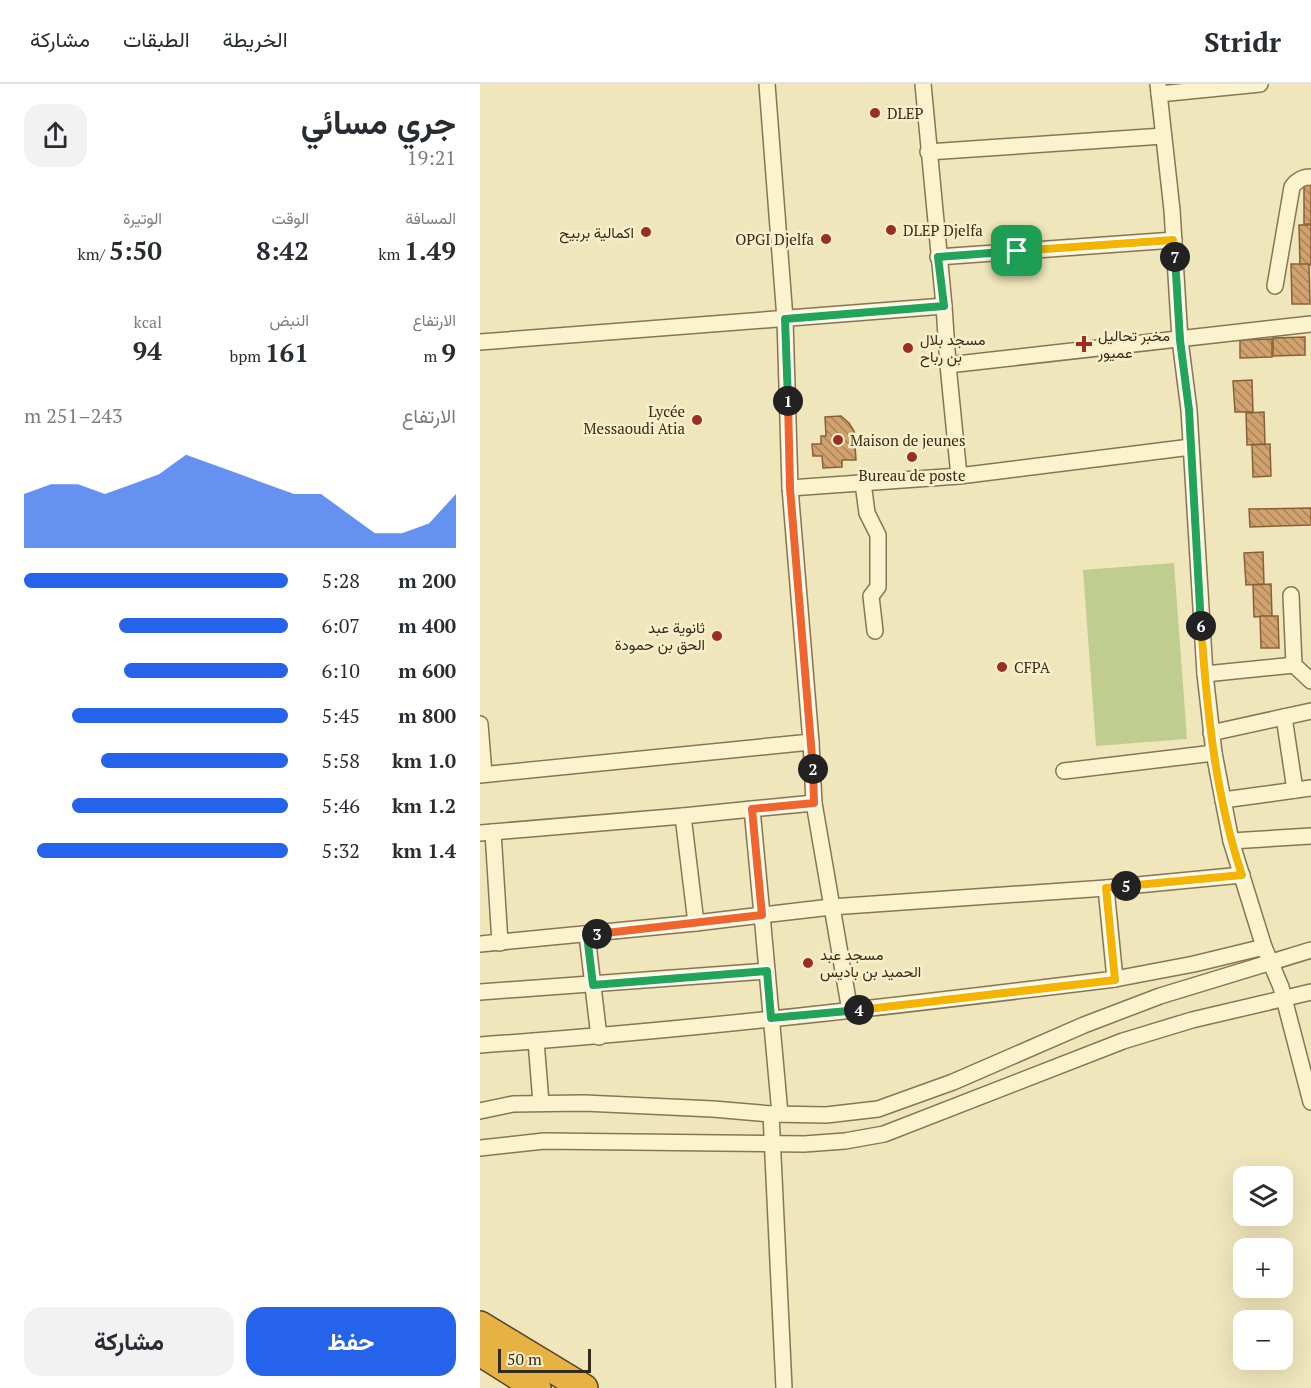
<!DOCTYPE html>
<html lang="ar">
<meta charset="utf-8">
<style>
:root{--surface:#fff;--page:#f2f2f3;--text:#2b2b33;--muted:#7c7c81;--line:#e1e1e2;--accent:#2563eb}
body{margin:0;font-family:"PT Serif",Vazirmatn,serif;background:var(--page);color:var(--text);direction:rtl;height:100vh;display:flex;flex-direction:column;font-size:22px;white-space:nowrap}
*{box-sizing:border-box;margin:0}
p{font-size:20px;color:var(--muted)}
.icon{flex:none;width:33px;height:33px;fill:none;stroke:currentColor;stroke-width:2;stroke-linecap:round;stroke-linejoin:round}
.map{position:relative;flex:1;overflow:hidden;direction:ltr}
.sheet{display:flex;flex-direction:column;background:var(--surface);width:480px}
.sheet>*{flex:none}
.buttons{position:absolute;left:753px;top:1082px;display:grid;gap:12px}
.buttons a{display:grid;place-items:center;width:60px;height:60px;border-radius:12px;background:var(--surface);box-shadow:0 6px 24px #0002;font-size:30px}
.scale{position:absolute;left:18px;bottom:15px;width:93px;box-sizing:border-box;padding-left:6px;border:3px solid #362b1a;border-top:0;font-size:16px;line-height:21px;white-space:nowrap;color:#362b1a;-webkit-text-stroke:4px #f7efca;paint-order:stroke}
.pin{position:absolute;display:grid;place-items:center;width:51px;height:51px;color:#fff;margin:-26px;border-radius:12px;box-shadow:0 3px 9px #0006}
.km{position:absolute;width:30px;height:30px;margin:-15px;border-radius:50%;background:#222;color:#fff;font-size:16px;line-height:30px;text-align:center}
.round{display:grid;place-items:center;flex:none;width:63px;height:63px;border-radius:18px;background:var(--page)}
.head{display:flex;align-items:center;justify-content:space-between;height:102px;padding:0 24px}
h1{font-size:33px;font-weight:700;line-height:45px}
.figures{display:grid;grid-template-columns:repeat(3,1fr);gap:9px;height:102px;padding:6px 24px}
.figures div{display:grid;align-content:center}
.figures b{font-size:26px;font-weight:700}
.figures small{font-size:16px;font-weight:400}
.figures p{font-size:16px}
.chart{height:168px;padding:12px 24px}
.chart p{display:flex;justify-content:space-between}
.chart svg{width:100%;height:108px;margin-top:6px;fill:var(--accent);opacity:.7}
.action{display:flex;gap:12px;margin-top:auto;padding:12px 24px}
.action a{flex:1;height:69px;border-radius:18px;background:var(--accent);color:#fff;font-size:24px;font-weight:700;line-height:69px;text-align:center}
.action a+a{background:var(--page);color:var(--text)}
ul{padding:0 24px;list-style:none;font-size:20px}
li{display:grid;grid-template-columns:96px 72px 1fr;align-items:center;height:45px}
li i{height:15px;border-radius:8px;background:var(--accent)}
header{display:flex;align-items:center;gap:36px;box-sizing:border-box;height:84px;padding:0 30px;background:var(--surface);border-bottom:2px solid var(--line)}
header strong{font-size:28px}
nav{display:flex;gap:33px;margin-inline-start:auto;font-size:21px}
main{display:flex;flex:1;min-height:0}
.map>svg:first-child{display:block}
.grass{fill:#bfce8e}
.building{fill:url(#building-back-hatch);stroke:#886138;stroke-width:1.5}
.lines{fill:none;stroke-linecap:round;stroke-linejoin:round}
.street-casing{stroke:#887554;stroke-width:18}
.highway-casing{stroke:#554229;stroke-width:30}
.street{stroke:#fbf3ce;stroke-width:15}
.highway{stroke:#e7b244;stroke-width:27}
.split-1-casing{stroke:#fff;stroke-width:12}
.split-2-casing{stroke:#fff;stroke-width:12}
.split-3-casing{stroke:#fff;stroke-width:12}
.split-4-casing{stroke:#fff;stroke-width:12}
.split-5-casing{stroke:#fff;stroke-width:12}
.split-6-casing{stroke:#fff;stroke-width:12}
.split-7-casing{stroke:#fff;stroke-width:12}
.split-8-casing{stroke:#fff;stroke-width:12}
.split-1{stroke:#22a559;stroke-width:8}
.split-2{stroke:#f0652b;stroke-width:8}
.split-3{stroke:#f0652b;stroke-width:8}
.split-4{stroke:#22a559;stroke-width:8}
.split-5{stroke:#f5b400;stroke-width:8}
.split-6{stroke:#f5b400;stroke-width:8}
.split-7{stroke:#22a559;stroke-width:8}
.split-8{stroke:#f5b400;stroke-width:8}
.poi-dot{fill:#9a2e21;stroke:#f7efca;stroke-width:2}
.labels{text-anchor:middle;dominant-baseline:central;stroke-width:5;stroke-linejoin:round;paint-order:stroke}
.poi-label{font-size:15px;fill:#362b1a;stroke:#f7efca;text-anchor:start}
</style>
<header>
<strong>Stridr</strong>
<nav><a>الخريطة</a><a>الطبقات</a><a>مشاركة</a></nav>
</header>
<main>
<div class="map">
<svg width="831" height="1304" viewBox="0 0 831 1304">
<defs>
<pattern id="building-back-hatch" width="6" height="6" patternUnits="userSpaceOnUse" patternTransform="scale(1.5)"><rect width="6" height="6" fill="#d1a26e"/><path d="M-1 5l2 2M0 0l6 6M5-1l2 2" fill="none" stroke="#aa845a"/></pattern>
</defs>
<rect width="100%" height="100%" fill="#f0e6bb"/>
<!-- grass -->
<polygon class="grass" points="694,479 707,655 616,662 603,486"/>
<!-- building -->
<g class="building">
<rect x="824" y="100" width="7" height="40"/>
<polygon points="819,141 831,141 831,181 820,181"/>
<polygon points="811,180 829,180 830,220 812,220"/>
<polygon points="825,253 825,271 793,272 793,254"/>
<polygon points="792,255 792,273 760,274 760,256"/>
<polygon points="772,296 773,328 755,328 753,297"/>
<polygon points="784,328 785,360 767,361 766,329"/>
<polygon points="361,332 369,339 374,347 376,376 362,376 362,383 343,384 342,372 333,372 332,360 341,360 341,352 346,352 345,333"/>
<polygon points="790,360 791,392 773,393 772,361"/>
<polygon points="831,424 831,441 770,443 769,425"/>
<polygon points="783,468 784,500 766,501 764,469"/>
<polygon points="791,500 792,532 774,533 773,501"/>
<polygon points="780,532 798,532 799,564 781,564"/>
</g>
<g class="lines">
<!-- street casing -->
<g class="street-casing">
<g id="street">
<polyline points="678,0 692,126 700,256 709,326 725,590 734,669 751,757 784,863 801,903 831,1018"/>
<polyline points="679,10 780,0"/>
<polyline points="448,68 683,52"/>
<polyline points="458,173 694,156"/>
<path d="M795,202L812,103C817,96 822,93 831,93"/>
<polyline points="464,222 468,281 479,392"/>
<polyline points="0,258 464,222 443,0"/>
<polyline points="468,281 831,240"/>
<polyline points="383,399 387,429 398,451 398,503 391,512 395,547"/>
<polyline points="310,404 479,392 711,363"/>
<polyline points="811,511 814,581 831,597"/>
<polyline points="725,590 814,581"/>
<polyline points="804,633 815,706"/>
<polyline points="0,640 4,690"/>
<polyline points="731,649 831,627"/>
<polyline points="331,658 334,719 370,927"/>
<polyline points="584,687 734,669"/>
<polyline points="0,691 331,658 310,404 305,235 287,0"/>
<polyline points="743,716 831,704"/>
<polyline points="272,725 334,719"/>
<polyline points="203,732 272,725 282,831 216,839"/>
<polyline points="13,748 20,859"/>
<polyline points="0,749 203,732 216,839 0,860"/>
<polyline points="751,757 831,752"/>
<polyline points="107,851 119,953"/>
<polyline points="635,895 714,880 784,863"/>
<polyline points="0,908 287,887"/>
<polyline points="56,957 61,1019"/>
<path d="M0,961C212,946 424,921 635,895L626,804"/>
<polyline points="0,1027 33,1020 104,1019 233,1025 291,1030 346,1031 398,1025 473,998 604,941 680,912 831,866"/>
<polyline points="291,1030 304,1304"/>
<polyline points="300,1030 282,831 351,823 626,804 762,791"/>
<polyline points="0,1064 64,1057 324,1060 365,1057 404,1050 643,957 712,936 831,908"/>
</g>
</g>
<!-- highway casing -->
<g class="highway-casing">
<g id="highway">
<polyline points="0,1241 104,1304"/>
<polyline points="0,1268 57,1304"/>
</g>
</g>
<!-- street -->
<use href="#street" class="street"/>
<!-- highway -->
<use href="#highway" class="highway"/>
</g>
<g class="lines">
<!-- split-1 casing -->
<g class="split-1-casing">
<polyline id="split-1" points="308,317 305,235 464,222 458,173 537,167"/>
</g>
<!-- split-2 casing -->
<g class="split-2-casing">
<polyline id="split-2" points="308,317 310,404 333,685"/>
</g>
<!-- split-3 casing -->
<g class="split-3-casing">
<polyline id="split-3" points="117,850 282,831 272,725 334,719 333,685"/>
</g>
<!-- split-4 casing -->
<g class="split-4-casing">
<polyline id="split-4" points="117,850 107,851 113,901 287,887 291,934 379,926"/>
</g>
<!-- split-5 casing -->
<g class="split-5-casing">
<polyline id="split-5" points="379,926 635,896 626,804 646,802"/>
</g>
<!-- split-6 casing -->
<g class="split-6-casing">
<path id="split-6" d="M646,802L762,791C735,711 727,625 721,542"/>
</g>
<!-- split-7 casing -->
<g class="split-7-casing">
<polyline id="split-7" points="695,173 700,256 709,326 721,542"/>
</g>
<!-- split-8 casing -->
<g class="split-8-casing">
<polyline id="split-8" points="537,167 693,156 695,173"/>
</g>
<!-- split-1 -->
<use href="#split-1" class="split-1"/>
<!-- split-2 -->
<use href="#split-2" class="split-2"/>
<!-- split-3 -->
<use href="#split-3" class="split-3"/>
<!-- split-4 -->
<use href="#split-4" class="split-4"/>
<!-- split-5 -->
<use href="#split-5" class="split-5"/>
<!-- split-6 -->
<use href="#split-6" class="split-6"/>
<!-- split-7 -->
<use href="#split-7" class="split-7"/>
<!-- split-8 -->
<use href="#split-8" class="split-8"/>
</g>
<!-- markers -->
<g class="poi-dot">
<circle cx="395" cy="29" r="6"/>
<circle cx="411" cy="146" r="6"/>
<circle cx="166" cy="148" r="6"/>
<circle cx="346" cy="155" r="6"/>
<path d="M601 251h6v6h6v6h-6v6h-6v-6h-6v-6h6z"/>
<circle cx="428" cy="264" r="6"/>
<circle cx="217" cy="336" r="6"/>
<circle cx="358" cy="356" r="6"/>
<circle cx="432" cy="373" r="6"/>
<circle cx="237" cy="552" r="6"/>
<circle cx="522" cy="583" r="6"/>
<circle cx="328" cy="879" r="6"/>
</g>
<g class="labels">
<!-- poi labels -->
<g class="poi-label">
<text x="407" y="29">DLEP</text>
<text x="423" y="146">DLEP Djelfa</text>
<text x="154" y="148" text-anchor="end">اكمالية بربيح</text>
<text x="334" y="155" text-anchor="end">OPGI Djelfa</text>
<text x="618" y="251">مخبر تحاليل<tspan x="618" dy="17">عميور</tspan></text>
<text x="440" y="255">مسجد بلال<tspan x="440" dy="17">بن رباح</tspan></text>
<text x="205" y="327" text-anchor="end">Lycée<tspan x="205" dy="17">Messaoudi Atia</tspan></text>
<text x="370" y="356">Maison de jeunes</text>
<text x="432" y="391" text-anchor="middle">Bureau de poste</text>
<text x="225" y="543" text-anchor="end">ثانوية عبد<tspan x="225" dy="17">الحق بن حمودة</tspan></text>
<text x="534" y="583">CFPA</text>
<text x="340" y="870">مسجد عبد<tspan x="340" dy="17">الحميد بن باديس</tspan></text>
</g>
</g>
</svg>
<div class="buttons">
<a><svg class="icon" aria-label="layers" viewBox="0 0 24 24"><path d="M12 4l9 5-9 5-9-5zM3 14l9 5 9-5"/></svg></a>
<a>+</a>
<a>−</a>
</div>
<div class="scale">50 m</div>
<div class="pin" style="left:537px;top:167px;background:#1e9e55"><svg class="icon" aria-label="arrive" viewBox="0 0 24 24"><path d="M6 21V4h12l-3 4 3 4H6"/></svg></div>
<b class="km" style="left:308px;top:317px">1</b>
<b class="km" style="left:333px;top:685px">2</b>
<b class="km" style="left:117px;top:850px">3</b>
<b class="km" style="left:379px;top:926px">4</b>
<b class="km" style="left:646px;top:802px">5</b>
<b class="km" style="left:721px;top:542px">6</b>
<b class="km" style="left:695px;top:173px">7</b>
</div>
<section class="sheet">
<div class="head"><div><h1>جري مسائي</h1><p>19:21</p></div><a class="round"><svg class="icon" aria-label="share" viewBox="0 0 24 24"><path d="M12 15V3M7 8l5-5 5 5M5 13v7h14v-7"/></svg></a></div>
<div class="figures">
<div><p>المسافة</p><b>1.49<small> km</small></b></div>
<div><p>الوقت</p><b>8:42</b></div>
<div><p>الوتيرة</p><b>5:50<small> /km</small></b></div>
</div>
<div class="figures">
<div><p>الارتفاع</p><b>9<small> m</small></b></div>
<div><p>النبض</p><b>161<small> bpm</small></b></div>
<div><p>kcal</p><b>94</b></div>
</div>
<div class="chart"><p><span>الارتفاع</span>243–251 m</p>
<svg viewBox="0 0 160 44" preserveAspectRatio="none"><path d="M0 44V22L10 18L20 18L30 22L40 18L50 14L60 6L70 10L80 14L90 18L100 22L110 22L120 30L130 38L140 38L150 34L160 22V44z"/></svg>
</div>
<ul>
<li><b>200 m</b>5:28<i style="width:100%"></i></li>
<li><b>400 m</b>6:07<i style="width:64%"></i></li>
<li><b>600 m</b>6:10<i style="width:62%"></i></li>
<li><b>800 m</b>5:45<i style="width:82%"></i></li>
<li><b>1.0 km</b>5:58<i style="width:71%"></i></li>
<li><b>1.2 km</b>5:46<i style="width:82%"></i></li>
<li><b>1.4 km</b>5:32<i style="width:95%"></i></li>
</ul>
<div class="action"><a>حفظ</a><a>مشاركة</a></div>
</section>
</main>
